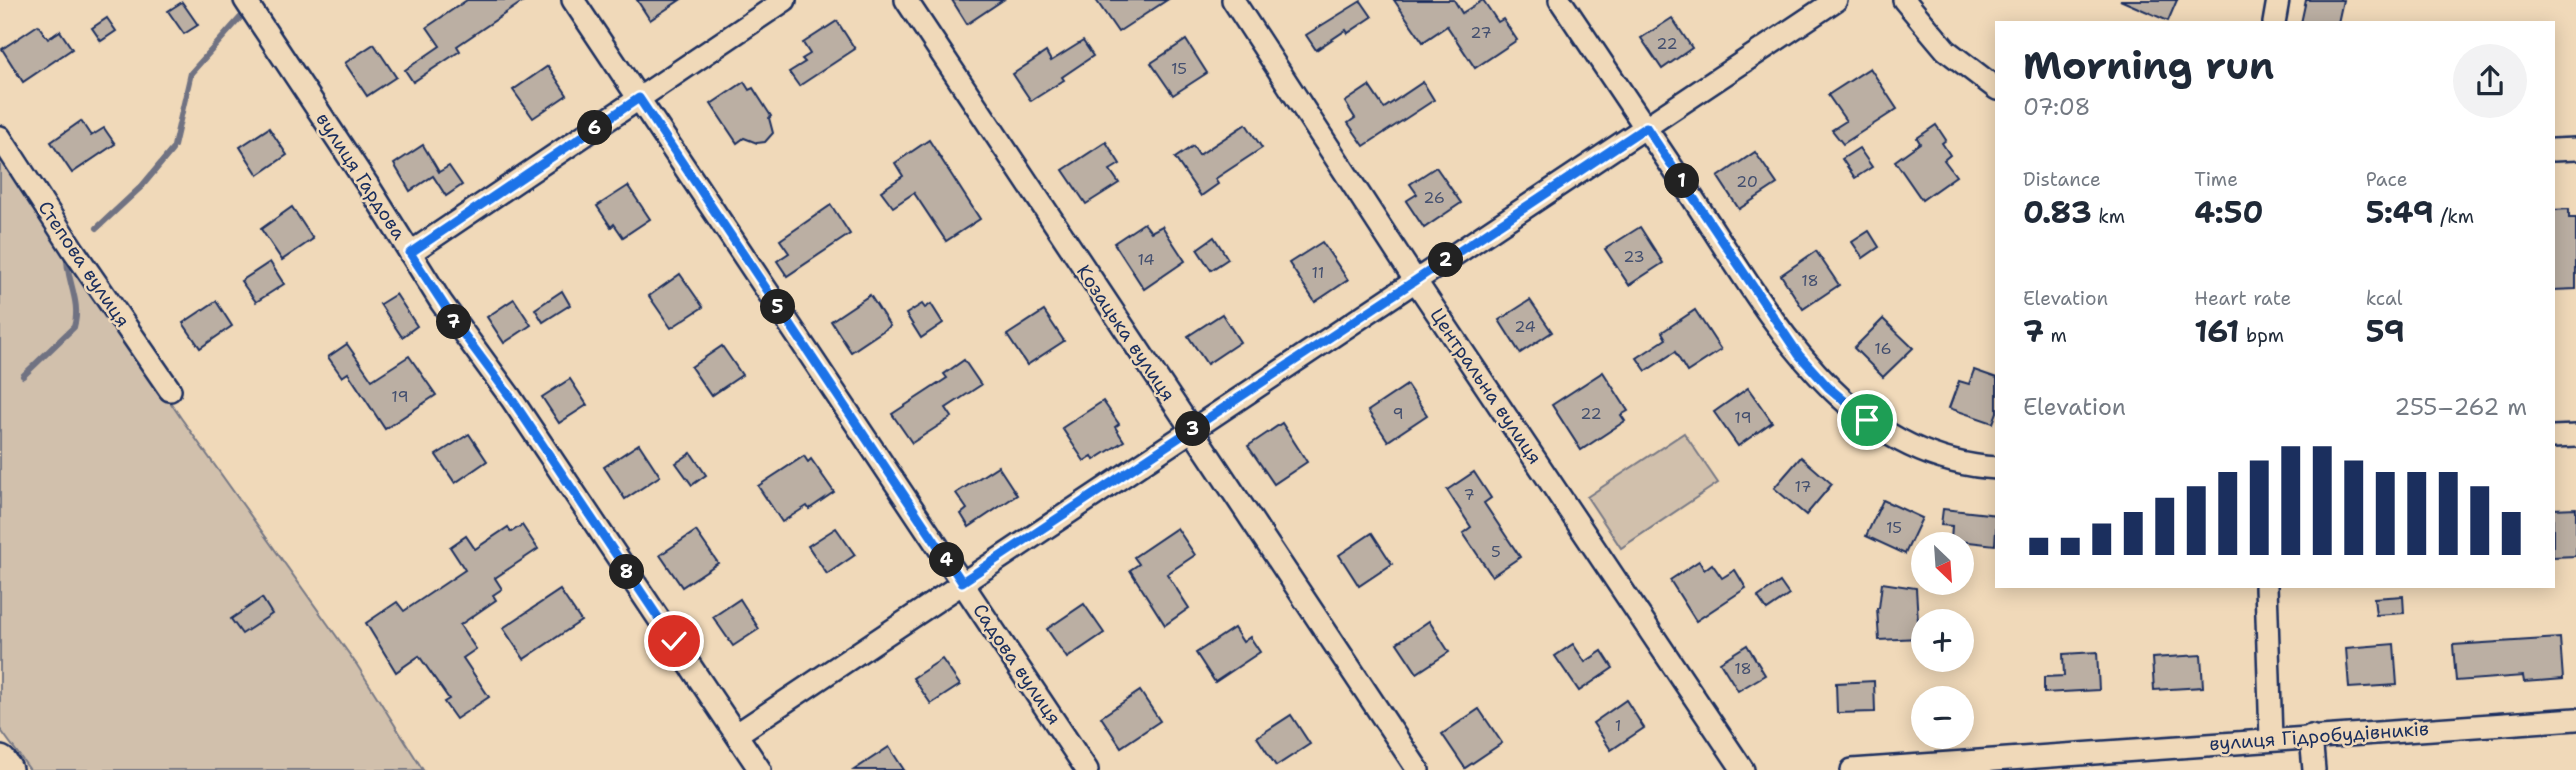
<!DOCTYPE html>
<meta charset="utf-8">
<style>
:root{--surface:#fff;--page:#f2f2f3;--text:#1f2937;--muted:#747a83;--accent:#1b2f5e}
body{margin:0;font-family:"Shantell Sans",sans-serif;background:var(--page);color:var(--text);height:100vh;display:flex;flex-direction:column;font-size:26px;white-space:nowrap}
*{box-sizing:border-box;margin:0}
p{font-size:23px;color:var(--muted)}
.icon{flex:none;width:38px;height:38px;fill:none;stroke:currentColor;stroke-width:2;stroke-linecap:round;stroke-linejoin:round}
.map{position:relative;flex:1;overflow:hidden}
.drawer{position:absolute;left:1995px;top:21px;width:560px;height:567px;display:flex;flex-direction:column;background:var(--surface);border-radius:0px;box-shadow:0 4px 18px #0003}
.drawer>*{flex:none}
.needle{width:46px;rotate:155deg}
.tools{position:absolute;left:1911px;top:532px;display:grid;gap:14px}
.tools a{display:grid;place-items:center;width:63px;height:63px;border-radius:50%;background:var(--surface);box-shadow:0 4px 18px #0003;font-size:35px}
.pin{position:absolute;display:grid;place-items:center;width:60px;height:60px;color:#fff;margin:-30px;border:4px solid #fff;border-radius:50%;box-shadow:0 2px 7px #0007}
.km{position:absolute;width:35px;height:35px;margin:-18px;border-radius:50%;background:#222;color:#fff;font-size:19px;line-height:35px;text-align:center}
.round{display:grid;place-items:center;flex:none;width:74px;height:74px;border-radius:37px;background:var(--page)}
.headline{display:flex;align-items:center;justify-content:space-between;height:119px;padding:0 28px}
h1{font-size:38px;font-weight:700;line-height:52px}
.figures{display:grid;grid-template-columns:repeat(3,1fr);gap:10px;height:119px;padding:7px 28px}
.figures div{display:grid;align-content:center}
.figures b{font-size:30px;font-weight:700}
.figures small{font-size:19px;font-weight:400}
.figures p{font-size:19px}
.chart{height:196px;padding:14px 28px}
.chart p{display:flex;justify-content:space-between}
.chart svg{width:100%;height:126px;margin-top:7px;stroke:var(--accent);stroke-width:6}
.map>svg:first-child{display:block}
.green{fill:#d1c0ac;stroke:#767885;stroke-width:2}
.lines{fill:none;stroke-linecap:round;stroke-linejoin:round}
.stream{stroke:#6f7282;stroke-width:6}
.building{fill:#bbafa3;stroke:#1b2f5e;stroke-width:2}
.minor-casing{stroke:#1b2f5e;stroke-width:26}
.primary-casing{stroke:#1b2f5e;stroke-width:38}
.minor{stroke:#f0d9b9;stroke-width:21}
.primary{stroke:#f0d9b9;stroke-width:33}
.route-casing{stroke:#fff;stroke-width:14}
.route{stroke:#1a73e8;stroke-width:9}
.labels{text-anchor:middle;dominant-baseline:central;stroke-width:5;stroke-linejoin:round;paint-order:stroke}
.number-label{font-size:16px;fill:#434f6f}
.street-label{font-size:19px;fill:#1b2f5e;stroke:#f0d9b9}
</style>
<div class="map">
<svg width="2576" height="770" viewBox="0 0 2576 770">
<rect width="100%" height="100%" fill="#f0d9b9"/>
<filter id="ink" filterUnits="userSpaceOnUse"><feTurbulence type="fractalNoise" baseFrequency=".0143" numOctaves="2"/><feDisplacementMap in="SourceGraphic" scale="14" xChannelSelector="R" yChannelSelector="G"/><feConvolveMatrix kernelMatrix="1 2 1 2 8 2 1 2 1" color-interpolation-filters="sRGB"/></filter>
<g filter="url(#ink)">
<!-- green -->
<g class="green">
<polygon points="0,152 181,418 357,665 423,770 30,770 0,729"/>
<polygon points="1684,433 1718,483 1621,548 1587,497"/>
</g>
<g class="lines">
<!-- stream -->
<g class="stream">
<polyline points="174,146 191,73 240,18"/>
<polyline points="97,228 142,186 172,150"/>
<path d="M23,376L74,327C82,301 65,279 67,254"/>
</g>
</g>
<!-- building -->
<g class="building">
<polygon points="467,0 525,0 457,46 460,51 413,82 405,70 440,46 427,27"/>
<polygon points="637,0 680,0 650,20"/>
<polygon points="952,0 1003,0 967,24"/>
<polygon points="1096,0 1167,0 1118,32"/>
<polygon points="1394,0 1454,0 1462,13 1483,0 1498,22 1503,19 1517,40 1475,68 1447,26 1423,42"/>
<polygon points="2120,0 2177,0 2168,21"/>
<polygon points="2306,0 2343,0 2338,23 2301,23"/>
<polygon points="1361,1 1372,17 1348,33 1346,30 1316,50 1306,35"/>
<polygon points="182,2 198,25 184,34 168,11"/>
<polygon points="107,18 116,31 101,41 92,28"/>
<polygon points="1672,18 1692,48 1662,69 1641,38"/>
<polygon points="837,21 855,49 799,86 789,72 805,62 802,59 810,54 803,43"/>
<polygon points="38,25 48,39 60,31 72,49 23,82 2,49"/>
<polygon points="1186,40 1207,73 1173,95 1151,63"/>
<polygon points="1083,41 1093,56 1062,77 1064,80 1031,101 1013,74 1046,52 1051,61"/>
<polygon points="374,44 396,77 367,96 345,63"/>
<polygon points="548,66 567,95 533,118 513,90"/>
<polygon points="1870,68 1897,109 1843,144 1832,130 1846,121 1828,95"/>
<polygon points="744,82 749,90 753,88 771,116 769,118 773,133 765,142 757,143 744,138 737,143 711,104"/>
<polygon points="1423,82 1434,100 1364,146 1348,123 1355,118 1345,102 1369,86 1384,108"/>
<polygon points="81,121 91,136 104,128 115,144 72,173 51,142"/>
<polygon points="1246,124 1262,148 1215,179 1218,184 1201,196 1175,158 1193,146 1199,155"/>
<polygon points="1936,125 1946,140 1942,143 1950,155 1944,160 1956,176 1922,200 1895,161 1920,143 1917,138"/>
<polygon points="269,128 287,155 258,175 240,147"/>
<polygon points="929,140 980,219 946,241 914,193 893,207 881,191 903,176 895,163"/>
<polygon points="1106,142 1120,164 1110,170 1119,183 1086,204 1063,170"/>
<polygon points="423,145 439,172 449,166 462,185 446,196 433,176 410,191 394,164"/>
<polygon points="1859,148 1872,167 1855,178 1842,159"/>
<polygon points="1755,152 1777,184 1739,209 1718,177"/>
<polygon points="1436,167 1461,203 1424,228 1406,201 1417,194 1410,184"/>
<polygon points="628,186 650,219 623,237 614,224 611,227 597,206"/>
<polygon points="831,205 850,234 787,276 777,261 789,253 780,240"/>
<polygon points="292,207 313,239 282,260 261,229"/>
<polygon points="2569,209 2569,218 2576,218 2576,289 2553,290 2553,210"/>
<polygon points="1144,223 1151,232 1162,226 1185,261 1144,289 1114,243"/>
<polygon points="1640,227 1663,263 1629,285 1605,249"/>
<polygon points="1869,231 1879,247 1863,258 1852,242"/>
<polygon points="1214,237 1228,259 1211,270 1197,249"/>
<polygon points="1322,242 1348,280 1315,302 1289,263"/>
<polygon points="1816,251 1839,285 1803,309 1781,275"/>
<polygon points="270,262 284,284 256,302 241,281"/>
<polygon points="680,274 703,307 671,328 649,296"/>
<polygon points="562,291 570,305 543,322 535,309"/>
<polygon points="396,294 417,326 402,337 380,304"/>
<polygon points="870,295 890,326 851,352 831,321"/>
<polygon points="514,299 531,325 504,343 487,317"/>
<polygon points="1530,300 1552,332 1520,353 1499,320"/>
<polygon points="216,301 232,326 200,348 183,323"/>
<polygon points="922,304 925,308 931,304 943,323 921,338 906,314"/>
<polygon points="1695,310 1721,350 1687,372 1675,352 1646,371 1637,358 1666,339 1662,332"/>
<polygon points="1044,311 1064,341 1027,365 1007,335"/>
<polygon points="1222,314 1240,342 1207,364 1188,336"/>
<polygon points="1883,319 1913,348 1883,377 1854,348"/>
<polygon points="347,344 372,380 409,356 436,395 385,429 348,373 342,377 328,357"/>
<polygon points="722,346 742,375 711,396 691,367"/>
<polygon points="964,360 981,385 946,408 952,417 912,443 892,414 947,378 944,374"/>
<polygon points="1974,370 1997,378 1997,412 1993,423 1949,408 1959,381 1969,384"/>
<polygon points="1603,372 1628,411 1621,415 1625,421 1581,450 1552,405"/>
<polygon points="570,379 587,405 559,423 542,397"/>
<polygon points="1407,385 1427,415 1388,441 1368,411"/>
<polygon points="1748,388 1772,422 1738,446 1714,412"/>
<polygon points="1103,401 1119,424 1115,427 1124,441 1094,460 1092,456 1084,461 1062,428"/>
<polygon points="1282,423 1307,462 1274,484 1248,446"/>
<polygon points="469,434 487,461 455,483 436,455"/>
<polygon points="639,444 660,476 625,499 604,467"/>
<polygon points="691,453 706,475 692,485 676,463"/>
<polygon points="804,456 808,462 811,459 834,492 809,509 807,506 782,522 758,486"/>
<polygon points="1801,457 1832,484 1806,515 1774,488"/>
<polygon points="998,466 1017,495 969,527 961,514 967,509 956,493"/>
<polygon points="1474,472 1491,498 1484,503 1520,557 1492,576 1463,533 1471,527 1447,490"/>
<polygon points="1883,500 1922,518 1905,554 1866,536"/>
<polygon points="2576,508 2576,556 2553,557 2553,509"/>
<polygon points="1943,509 1997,515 1995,545 1951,540 1952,526 1941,525"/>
<polygon points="522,525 538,549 495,578 502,589 493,595 496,600 460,625 476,649 463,658 489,697 456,719 444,702 449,699 419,656 396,672 366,623 397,602 404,611 465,570 450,547 466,536 475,549 508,527 511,532"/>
<polygon points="836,528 855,555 827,574 808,546"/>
<polygon points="1177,528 1195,555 1167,574 1189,608 1165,625 1130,570 1139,564 1134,557"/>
<polygon points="696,531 718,563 682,587 660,555"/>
<polygon points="1372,533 1392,564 1359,586 1339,555"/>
<polygon points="1699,561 1704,570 1712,564 1722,578 1735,570 1746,588 1696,621 1670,580"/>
<polygon points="1780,582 1789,595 1767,610 1758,597"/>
<polygon points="1882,583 1916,588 1919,638 1879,640 1877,608 1879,608"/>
<polygon points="560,590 581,621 524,659 503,628"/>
<polygon points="2403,596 2404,613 2376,615 2374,598"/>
<polygon points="262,598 272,614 242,634 231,619"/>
<polygon points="740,599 759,629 733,646 713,617"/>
<polygon points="1084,604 1104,633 1067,658 1047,629"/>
<polygon points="1429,621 1449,652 1417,673 1397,643"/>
<polygon points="1234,628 1243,642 1250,637 1260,652 1215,682 1196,653"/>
<polygon points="2560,638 2563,679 2524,682 2523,676 2456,681 2453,645"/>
<polygon points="1573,644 1585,662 1602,651 1613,668 1579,691 1555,656"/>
<polygon points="2394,644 2397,685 2349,688 2346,648"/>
<polygon points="1747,645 1765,675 1738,691 1720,662"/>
<polygon points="2097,652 2099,690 2044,693 2044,677 2064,676 2063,654"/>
<polygon points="2201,655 2203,687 2154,690 2152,658"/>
<polygon points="942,659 960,685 931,704 913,678"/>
<polygon points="1874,681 1875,712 1837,713 1836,683"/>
<polygon points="1140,691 1160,721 1121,747 1101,717"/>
<polygon points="1626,700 1644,728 1611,750 1593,723"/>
<polygon points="1479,709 1502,743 1465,768 1442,734"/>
<polygon points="1291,715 1310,744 1276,766 1257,737"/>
<polygon points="889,747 904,770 854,770"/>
</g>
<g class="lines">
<!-- minor casing -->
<g class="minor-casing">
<g id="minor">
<polyline points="245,0 369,187 441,302 511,398 760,770"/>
<polyline points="573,0 1087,770"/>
<polyline points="906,0 1418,770"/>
<polyline points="1233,0 1415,280 1743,770"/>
<path d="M1560,0C1603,65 1647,129 1690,194C1765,307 1842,459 1997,468"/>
<polyline points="1904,0 1946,50 1997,89"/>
<polyline points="2274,23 2278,0"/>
<polyline points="0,137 74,251 170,390"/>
<polyline points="2553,150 2576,149"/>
<polyline points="410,253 785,0"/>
<polyline points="2553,437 2576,436"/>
<polyline points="2266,586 2271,739"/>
<polyline points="737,734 1836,0"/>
<polyline points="2311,736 2314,770"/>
<polyline points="1852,770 2576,719"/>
</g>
</g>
<!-- primary casing -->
<g class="primary-casing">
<polyline id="primary" points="0,763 5,770"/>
</g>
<!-- minor -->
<use href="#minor" class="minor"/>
<!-- primary -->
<use href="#primary" class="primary"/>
</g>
</g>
<g class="lines" filter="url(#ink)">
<!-- route casing -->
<g class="route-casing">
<polyline id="route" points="674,641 511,398 459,328 410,253 639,98 962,582 1646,127 1799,355 1828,387 1867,420"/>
</g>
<!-- route -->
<use href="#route" class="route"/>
</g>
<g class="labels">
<!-- number labels -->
<g class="number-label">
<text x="1481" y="32">27</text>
<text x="1667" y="43">22</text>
<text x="1179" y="68">15</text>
<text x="1747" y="181">20</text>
<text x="1434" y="197">26</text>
<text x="1634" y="256">23</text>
<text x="1146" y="259">14</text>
<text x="1318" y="272">11</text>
<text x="1810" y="280">18</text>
<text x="1525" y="326">24</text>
<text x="1883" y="348">16</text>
<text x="400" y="396">19</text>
<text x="1398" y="413">9</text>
<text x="1591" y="413">22</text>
<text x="1743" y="417">19</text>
<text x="1803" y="486">17</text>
<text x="1469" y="494">7</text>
<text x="1894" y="527">15</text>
<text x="1496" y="551">5</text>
<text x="1743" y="668">18</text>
<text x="1618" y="725">1</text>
</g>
<!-- street labels -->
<g class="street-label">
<text transform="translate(361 176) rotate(57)">вулиця Гардова</text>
<text transform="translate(84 264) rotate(56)">Степова вулиця</text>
<text transform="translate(1126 333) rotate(56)">Козацька вулиця</text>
<text transform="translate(1486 386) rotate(56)">Центральна вулиця</text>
<text transform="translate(1017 664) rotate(56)">Садова вулиця</text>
<text transform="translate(2319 736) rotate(-4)">вулиця Гідробудівників</text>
</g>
</g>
</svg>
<div class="tools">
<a><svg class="needle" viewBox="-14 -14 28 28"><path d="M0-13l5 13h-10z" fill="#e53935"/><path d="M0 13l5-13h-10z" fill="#747a83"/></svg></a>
<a>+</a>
<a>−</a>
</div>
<div class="pin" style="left:1867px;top:420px;background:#1e9e55"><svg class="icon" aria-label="arrive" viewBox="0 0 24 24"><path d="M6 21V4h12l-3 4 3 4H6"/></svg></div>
<div class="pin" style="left:674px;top:641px;background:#d93025"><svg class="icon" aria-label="check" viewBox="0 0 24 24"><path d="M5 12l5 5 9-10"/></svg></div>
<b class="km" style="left:1682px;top:181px">1</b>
<b class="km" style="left:1446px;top:260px">2</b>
<b class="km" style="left:1193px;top:429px">3</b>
<b class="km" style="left:947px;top:560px">4</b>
<b class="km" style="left:778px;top:307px">5</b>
<b class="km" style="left:595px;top:128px">6</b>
<b class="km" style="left:454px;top:322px">7</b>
<b class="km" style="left:627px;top:572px">8</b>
<section class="drawer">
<div class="headline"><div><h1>Morning run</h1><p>07:08</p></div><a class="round"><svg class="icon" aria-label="share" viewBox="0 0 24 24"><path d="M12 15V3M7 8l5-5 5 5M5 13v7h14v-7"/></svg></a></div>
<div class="figures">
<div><p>Distance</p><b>0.83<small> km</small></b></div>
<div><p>Time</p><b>4:50</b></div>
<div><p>Pace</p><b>5:49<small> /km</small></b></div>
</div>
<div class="figures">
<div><p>Elevation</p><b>7<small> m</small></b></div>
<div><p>Heart rate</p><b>161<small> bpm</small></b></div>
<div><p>kcal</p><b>59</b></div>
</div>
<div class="chart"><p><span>Elevation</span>255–262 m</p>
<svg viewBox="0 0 160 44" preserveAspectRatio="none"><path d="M5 44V38M15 44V38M25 44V33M35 44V29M45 44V24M55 44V20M65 44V15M75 44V11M85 44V6M95 44V6M105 44V11M115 44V15M125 44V15M135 44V15M145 44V20M155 44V29"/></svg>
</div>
</section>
</div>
